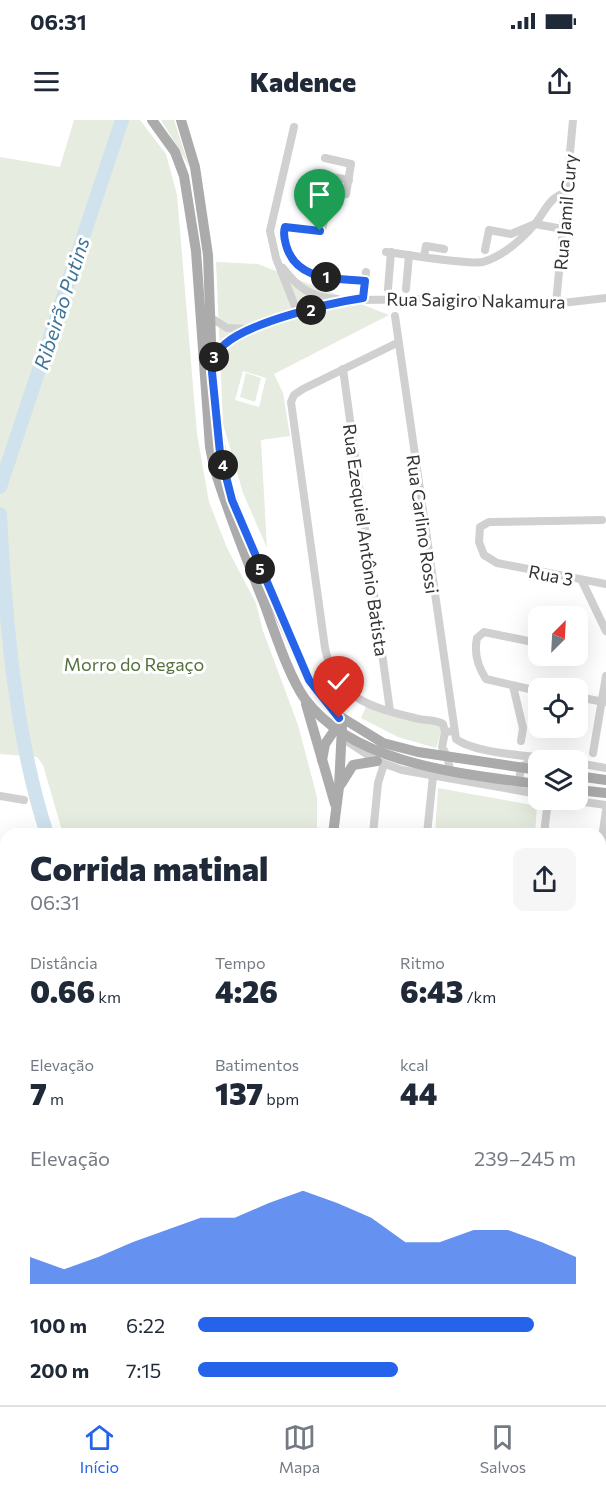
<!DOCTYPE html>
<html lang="pt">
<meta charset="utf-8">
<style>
:root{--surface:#fff;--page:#f6f6f7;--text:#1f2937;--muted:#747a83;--line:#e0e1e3;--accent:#2563eb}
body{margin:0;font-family:Commissioner,sans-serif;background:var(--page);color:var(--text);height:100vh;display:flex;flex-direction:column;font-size:22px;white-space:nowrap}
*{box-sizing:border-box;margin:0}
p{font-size:20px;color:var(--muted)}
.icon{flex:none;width:33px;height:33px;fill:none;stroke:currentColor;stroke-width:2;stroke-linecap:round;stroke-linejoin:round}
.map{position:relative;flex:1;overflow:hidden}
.side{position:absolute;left:0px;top:708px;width:606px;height:578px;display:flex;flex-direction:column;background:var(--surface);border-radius:18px 18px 0 0;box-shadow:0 6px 24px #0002}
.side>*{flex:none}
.needle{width:39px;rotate:24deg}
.fabs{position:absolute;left:528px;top:486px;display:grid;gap:12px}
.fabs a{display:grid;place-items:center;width:60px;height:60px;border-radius:12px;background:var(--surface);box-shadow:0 6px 24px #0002;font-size:30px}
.pin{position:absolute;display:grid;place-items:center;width:51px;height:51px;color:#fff;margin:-62px -26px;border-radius:50% 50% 50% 0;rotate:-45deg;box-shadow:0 0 6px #0007}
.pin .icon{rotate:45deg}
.km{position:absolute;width:30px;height:30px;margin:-15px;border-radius:50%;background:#222;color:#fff;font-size:16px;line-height:30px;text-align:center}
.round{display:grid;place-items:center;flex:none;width:63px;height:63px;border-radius:12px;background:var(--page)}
.head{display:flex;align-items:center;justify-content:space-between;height:102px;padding:0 30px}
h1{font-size:33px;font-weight:800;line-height:45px}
.metrics{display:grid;grid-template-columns:repeat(3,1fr);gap:9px;height:102px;padding:6px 30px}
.metrics div{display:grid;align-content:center}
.metrics b{font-size:30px;font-weight:800}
.metrics small{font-size:16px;font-weight:400}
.metrics p{font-size:16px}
.chart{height:168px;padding:12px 30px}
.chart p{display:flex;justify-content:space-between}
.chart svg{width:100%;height:108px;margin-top:6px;fill:var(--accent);opacity:.7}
ul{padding:0 30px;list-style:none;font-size:20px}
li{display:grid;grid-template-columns:96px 72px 1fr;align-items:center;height:45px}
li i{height:15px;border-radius:8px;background:var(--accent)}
.status{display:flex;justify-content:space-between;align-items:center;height:42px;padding:0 30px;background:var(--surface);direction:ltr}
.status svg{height:16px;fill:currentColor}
header{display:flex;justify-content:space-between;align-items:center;height:78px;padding:0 30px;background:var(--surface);font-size:27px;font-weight:800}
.dock{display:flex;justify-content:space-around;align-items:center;height:84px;border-top:2px solid var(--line);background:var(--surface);font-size:16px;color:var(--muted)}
.dock a{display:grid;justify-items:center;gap:3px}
.dock .on{color:var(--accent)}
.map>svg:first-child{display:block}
.green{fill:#e6ecdf;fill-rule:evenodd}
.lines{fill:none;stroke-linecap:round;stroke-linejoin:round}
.river{stroke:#cfe2ee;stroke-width:14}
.minor{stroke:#d0d0d0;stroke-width:8}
.major{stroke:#ababab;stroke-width:10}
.highway{stroke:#9a9a9a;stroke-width:12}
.route-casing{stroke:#fff;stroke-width:12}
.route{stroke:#2563eb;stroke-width:8}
.labels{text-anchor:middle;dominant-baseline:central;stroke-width:6;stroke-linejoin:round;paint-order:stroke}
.street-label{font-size:18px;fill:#333;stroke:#fff}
.park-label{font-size:18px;fill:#56703f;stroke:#fff}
.water-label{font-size:20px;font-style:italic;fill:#3f7597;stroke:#fff}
</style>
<div class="status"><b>06:31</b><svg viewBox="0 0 49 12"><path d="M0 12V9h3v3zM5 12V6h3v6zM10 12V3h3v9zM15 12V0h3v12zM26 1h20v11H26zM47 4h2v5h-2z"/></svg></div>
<header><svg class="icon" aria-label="menu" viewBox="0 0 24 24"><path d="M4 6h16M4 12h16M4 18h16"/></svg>Kadence<svg class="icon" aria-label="share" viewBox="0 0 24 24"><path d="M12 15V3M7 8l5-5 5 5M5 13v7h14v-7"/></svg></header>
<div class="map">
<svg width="606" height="1285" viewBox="0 0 606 1285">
<rect width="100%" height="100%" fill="#fff"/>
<!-- green -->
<g class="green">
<polygon points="74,0 140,0 166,34 177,75 197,314 209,382 227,428 256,483 263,511 298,605 317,677 317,714 63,714 43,645 37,637 0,634 0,37 60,47"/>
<polygon points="161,0 174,0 189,46"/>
<path d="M216,142L258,144L389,195L274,254L283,273L290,316L261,320L267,428L243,373L223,304ZM243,251L266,258L259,287L235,280Z"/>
<polygon points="246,253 261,258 255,282 240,277"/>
<polygon points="367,584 439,602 441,613 436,628 398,617 361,598"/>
<polygon points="438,668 537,686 535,714 435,714"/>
<polygon points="0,838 6,840 6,924 0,922"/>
<polygon points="0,954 6,954 6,1078 0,1077"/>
<polygon points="600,1030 606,1031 606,1109 600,1103"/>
<rect x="0" y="1187" width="6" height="91"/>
<polygon points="606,1207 606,1237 600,1237 600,1208"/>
<polygon points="600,1275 606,1275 606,1285 487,1285 551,1280 600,1280"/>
</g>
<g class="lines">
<!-- river -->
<g class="river">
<polyline points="0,367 122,0"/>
<path d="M0,394C5,496 15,617 47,714"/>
<polyline points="0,1228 6,1227"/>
</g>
<!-- minor -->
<g class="minor">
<polyline points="294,7 270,111 276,138 298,194"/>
<path d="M325,38L351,44L346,74L330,73L322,110L285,107C283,114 284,118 286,125C296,160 334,158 365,161"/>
<polyline points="332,57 349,60"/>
<polyline points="485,130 489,110 511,114 535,104 563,109"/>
<path d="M386,132C405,134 468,145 483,142C503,136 522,119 535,104C546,90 549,77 567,72"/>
<polyline points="424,136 426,126 444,129"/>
<path d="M283,148C297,167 312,178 337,179"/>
<polyline points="388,169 391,132"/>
<polyline points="406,169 409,135"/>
<polyline points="363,179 366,152"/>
<polyline points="556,184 573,0"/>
<path d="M395,196L456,619C476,634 534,636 561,640"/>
<polyline points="210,197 227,208 246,209"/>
<path d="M397,223L303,269L294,275L291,282L325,528C335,578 370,587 415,598C424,601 435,599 443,604L445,612L454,611"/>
<polyline points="212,241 225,223 252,208 332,183 355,180 460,179 545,185 606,178"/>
<polyline points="343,249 390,591"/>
<polyline points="602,400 489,402 480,407 479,422 484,435 497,443 606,464"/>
<polyline points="582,461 606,511"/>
<path d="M538,523L484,512L477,518C474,532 478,547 486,559L538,571"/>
<polyline points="513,566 523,608 521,621"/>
<polyline points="578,577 604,582"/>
<polyline points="445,612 442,627 447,636 451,654"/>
<polyline points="345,620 377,641 402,650 538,674"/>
<polyline points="593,633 606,556"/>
<polyline points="578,643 606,648"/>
<polyline points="518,667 521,647 538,637"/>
<polyline points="0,676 24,680"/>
<polyline points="570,680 606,685"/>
<polyline points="373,714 378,663 384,644"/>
<polyline points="427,714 433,656"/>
<polyline points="544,714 548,680"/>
<polyline points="600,732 606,690"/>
<polyline points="0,781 6,782"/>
<polyline points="600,818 606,819"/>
<polyline points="600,1012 606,1012"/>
</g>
<!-- major -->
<g class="major">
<path d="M152,0L175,32L184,56L196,131L210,327L214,347C228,393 246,438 264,483C274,510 289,557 305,579C354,645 464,654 538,664"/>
<polyline points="181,0 195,47 208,135 213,278 224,350 233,380 273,481 309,560 336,594 383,623 418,632 538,650"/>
<polyline points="306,584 335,684"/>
<polyline points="322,640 325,624 336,608"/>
<polyline points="578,656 606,660"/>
<polyline points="341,664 353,645 377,641"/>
<polyline points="578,670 606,673"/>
<polyline points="333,714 339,667 342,607"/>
<polyline points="600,1024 606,1025"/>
<polyline points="600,1115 606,1120"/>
<polyline points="600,1135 606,1137"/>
<polyline points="600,1145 606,1148"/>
</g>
<!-- highway -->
<g class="highway">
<polyline points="600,1247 606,1246"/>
<polyline points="600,1268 606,1267"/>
<polyline points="126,1285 202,1280"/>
<polyline points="353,1285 431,1280"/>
</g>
</g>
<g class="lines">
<!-- route casing -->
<g class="route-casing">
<path id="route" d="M320,111L285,107C283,113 284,118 286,125C296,161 334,158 365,161L363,178C329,183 250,202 225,224C215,232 212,241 212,252L220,333L232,380L309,560L339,598"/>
</g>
<!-- route -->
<use href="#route" class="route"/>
</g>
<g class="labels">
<!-- street labels -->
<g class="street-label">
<text transform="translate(565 92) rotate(-85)">Rua Jamil Cury</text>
<text transform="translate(476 180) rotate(1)">Rua Saigiro Nakamura</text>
<text transform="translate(423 404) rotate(82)">Rua Carlino Rossi</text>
<text transform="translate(366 420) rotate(82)">Rua Ezequiel Antônio Batista</text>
<text transform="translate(551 455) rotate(11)">Rua 3</text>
</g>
<!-- park labels -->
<g class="park-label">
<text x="134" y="544">Morro do Regaço</text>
</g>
<!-- water labels -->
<g class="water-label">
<text transform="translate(61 183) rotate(-72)">Ribeirão Putins</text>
</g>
</g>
</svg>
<div class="fabs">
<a><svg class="needle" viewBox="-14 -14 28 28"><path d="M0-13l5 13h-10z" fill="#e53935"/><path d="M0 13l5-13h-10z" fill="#747a83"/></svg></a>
<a><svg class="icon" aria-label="locate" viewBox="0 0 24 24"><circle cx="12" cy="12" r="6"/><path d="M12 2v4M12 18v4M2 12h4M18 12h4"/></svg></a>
<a><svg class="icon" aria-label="layers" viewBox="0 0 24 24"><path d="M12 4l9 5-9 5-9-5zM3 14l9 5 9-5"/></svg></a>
</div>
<div class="pin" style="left:320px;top:111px;background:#1e9e55"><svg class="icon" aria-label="arrive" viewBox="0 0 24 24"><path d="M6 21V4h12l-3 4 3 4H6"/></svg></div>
<div class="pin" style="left:339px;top:598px;background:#d93025"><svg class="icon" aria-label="check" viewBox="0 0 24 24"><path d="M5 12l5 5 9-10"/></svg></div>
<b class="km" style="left:326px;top:157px">1</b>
<b class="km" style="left:311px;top:190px">2</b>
<b class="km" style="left:214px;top:237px">3</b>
<b class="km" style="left:223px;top:345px">4</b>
<b class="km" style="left:260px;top:449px">5</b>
<section class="side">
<div class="head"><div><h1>Corrida matinal</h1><p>06:31</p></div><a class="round"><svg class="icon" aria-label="share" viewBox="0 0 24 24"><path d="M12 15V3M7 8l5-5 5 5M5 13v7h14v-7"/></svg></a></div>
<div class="metrics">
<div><p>Distância</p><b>0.66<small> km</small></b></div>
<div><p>Tempo</p><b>4:26</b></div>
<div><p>Ritmo</p><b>6:43<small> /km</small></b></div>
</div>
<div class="metrics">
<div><p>Elevação</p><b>7<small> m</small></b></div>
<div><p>Batimentos</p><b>137<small> bpm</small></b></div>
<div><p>kcal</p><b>44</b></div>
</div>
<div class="chart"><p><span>Elevação</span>239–245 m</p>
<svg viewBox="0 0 160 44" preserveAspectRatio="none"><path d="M0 44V33L10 38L20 33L30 27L40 22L50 17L60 17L70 11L80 6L90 11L100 17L110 27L120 27L130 22L140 22L150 27L160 33V44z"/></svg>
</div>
<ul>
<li><b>100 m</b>6:22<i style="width:89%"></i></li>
<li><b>200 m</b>7:15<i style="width:53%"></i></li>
</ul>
</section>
</div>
<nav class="dock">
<a class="on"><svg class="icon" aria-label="home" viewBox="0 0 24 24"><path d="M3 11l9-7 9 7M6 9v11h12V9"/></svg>Início</a>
<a><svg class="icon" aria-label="map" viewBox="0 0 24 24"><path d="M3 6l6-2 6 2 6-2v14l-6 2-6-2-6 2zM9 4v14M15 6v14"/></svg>Mapa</a>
<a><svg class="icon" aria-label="saved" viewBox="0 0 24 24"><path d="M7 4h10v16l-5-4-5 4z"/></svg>Salvos</a>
</nav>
